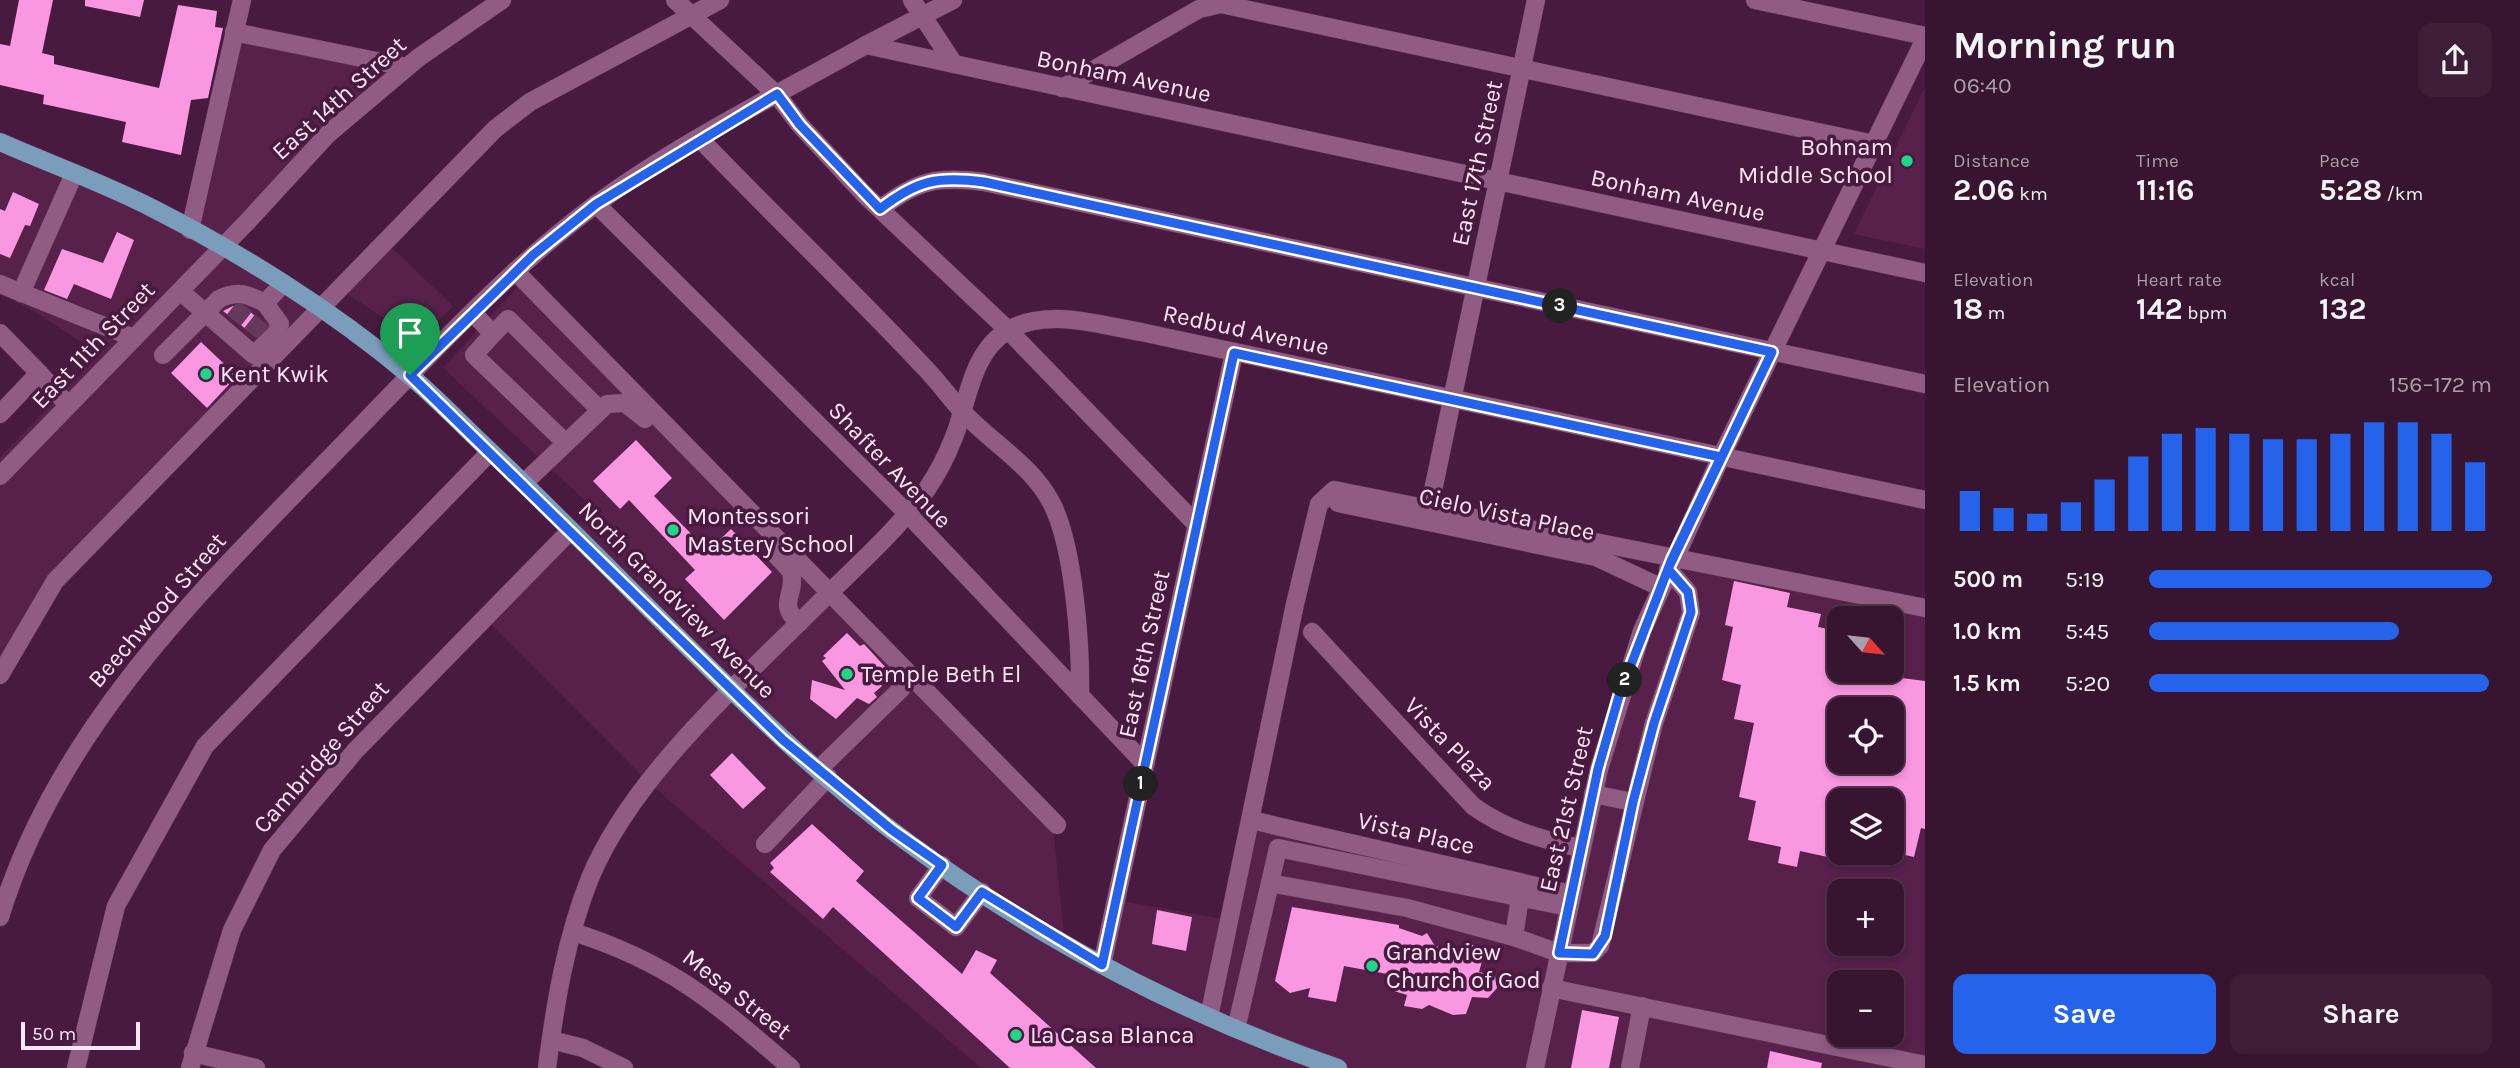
<!DOCTYPE html>
<meta charset="utf-8">
<style>
:root{--surface:#37142f;--page:#3e1d37;--text:#f1f3f6;--muted:#aa9eaa;--line:#51334b;--accent:#2563eb}
body{margin:0;font-family:Karla,sans-serif;background:var(--page);color:var(--text);height:100vh;display:flex;flex-direction:column;font-size:26px;white-space:nowrap}
*{box-sizing:border-box;margin:0}
p{font-size:23px;color:var(--muted)}
.icon{flex:none;width:38px;height:38px;fill:none;stroke:currentColor;stroke-width:2;stroke-linecap:round;stroke-linejoin:round}
.map{position:relative;flex:1;overflow:hidden}
.sheet{display:flex;flex-direction:column;background:var(--surface);width:595px}
.sheet>*{flex:none}
.needle{width:46px;rotate:117deg}
.controls{position:absolute;left:1827px;top:606px;display:grid;gap:14px}
.controls a{display:grid;place-items:center;width:77px;height:77px;border-radius:14px;background:var(--surface);box-shadow:0 4px 10px #0003,0 0 0 2px var(--line);font-size:35px}
.scale{position:absolute;left:21px;bottom:18px;width:119px;box-sizing:border-box;padding-left:7px;border:4px solid #ffe6f7;border-top:0;font-size:19px;line-height:24px;white-space:nowrap;color:#ffe6f7;-webkit-text-stroke:5px #491a3f;paint-order:stroke}
.pin{position:absolute;display:grid;place-items:center;width:60px;height:60px;color:#fff;margin:-72px -30px;border-radius:50% 50% 50% 0;rotate:-45deg;box-shadow:0 0 7px #0007}
.pin .icon{rotate:45deg}
.km{position:absolute;width:35px;height:35px;margin:-18px;border-radius:50%;background:#222;color:#fff;font-size:19px;line-height:35px;text-align:center}
.round{display:grid;place-items:center;flex:none;width:74px;height:74px;border-radius:14px;background:var(--page)}
.headline{display:flex;align-items:center;justify-content:space-between;height:119px;padding:0 28px}
h1{font-size:38px;font-weight:700;line-height:52px}
.metrics{display:grid;grid-template-columns:repeat(3,1fr);gap:10px;height:119px;padding:7px 28px}
.metrics div{display:grid;align-content:center}
.metrics b{font-size:30px;font-weight:700}
.metrics small{font-size:19px;font-weight:400}
.metrics p{font-size:19px}
.chart{height:196px;padding:14px 28px}
.chart p{display:flex;justify-content:space-between}
.chart svg{width:100%;height:126px;margin-top:7px;stroke:var(--accent);stroke-width:6}
.cta{display:flex;gap:14px;margin-top:auto;padding:14px 28px}
.cta a{flex:1;height:80px;border-radius:14px;background:var(--accent);color:#fff;font-size:28px;font-weight:700;line-height:80px;text-align:center}
.cta a+a{background:var(--page);color:var(--text)}
ul{padding:0 28px;list-style:none;font-size:23px}
li{display:grid;grid-template-columns:112px 84px 1fr;align-items:center;height:52px}
li i{height:18px;border-radius:9px;background:var(--accent)}
main{display:flex;flex:1;min-height:0}
.map>svg:first-child{display:block}
.built{fill:#57214b;fill-rule:evenodd}
.building{fill:#fa97e1;fill-rule:evenodd}
.lines{fill:none;stroke-linecap:round;stroke-linejoin:round}
.minor-tunnel{stroke:#64395b;stroke-width:18;stroke-dasharray:18 9;stroke-linecap:butt}
.minor-casing{stroke:#5f3857;stroke-width:19}
.major-casing{stroke:#5f3857;stroke-width:19}
.minor{stroke:#915c83;stroke-width:18}
.major{stroke:#7a9dbc;stroke-width:18}
.route-casing{stroke:#fff;stroke-width:14}
.route{stroke:#2563eb;stroke-width:9}
.poi-dot{fill:#1fd887;stroke:#491a3f;stroke-width:2.5}
.labels{text-anchor:middle;dominant-baseline:central;stroke-width:7;stroke-linejoin:round;paint-order:stroke}
.street-label{font-size:24px;fill:#ffe6f7;stroke:#491a3f}
.poi-label{font-size:24px;fill:#ffe6f7;stroke:#491a3f;text-anchor:start}
</style>
<main>
<div class="map">
<svg width="1925" height="1068" viewBox="0 0 1925 1068">
<rect width="100%" height="100%" fill="#491a3f"/>
<!-- built -->
<g class="built">
<polygon points="233,38 399,72 223,248 318,308 58,576 0,681 0,457 100,354 32,310 0,294 0,140 190,230"/>
<polygon points="1925,87 1925,249 1854,234"/>
<polygon points="387,243 453,306 418,341 340,289"/>
<path d="M520,284L1053,827L1065,944L1101,965L1116,900L1229,920L1252,823L1572,892L1592,797L1658,614L1684,557L1925,614V1061L1554,978L1551,989L1916,1068H981L649,783L484,617L594,509L443,368ZM1839,618H1892V670H1839ZM1839,709H1892V761H1839ZM1839,800H1892V852H1839ZM1839,891H1892V943H1839ZM1839,982H1892V1034H1839Z"/>
</g>
<!-- building -->
<g class="building">
<polygon points="19,0 53,0 42,53 54,56 54,64 159,88 178,5 217,11 215,27 223,28 208,98 191,100 181,155 122,142 126,122 43,104 44,95 0,85 0,44 10,46"/>
<polygon points="85,0 144,0 140,17 85,6"/>
<polygon points="13,192 39,204 30,226 25,225 10,258 0,254 0,209 5,211"/>
<polygon points="117,232 134,240 111,299 74,284 67,299 44,290 62,249 103,263"/>
<polygon points="233,306 245,307 266,326 256,337 223,311"/>
<polygon points="201,342 237,376 207,408 171,373"/>
<polygon points="636,440 672,478 654,496 708,551 731,529 772,572 724,620 685,579 695,570 629,500 620,509 593,481"/>
<path d="M1734,581L1790,593L1787,607L1821,614L1818,627L1839,631L1834,659L1839,660V670L1925,681V829L1921,828L1914,857L1892,852V800H1839V852L1834,851L1832,858L1800,851L1797,867L1778,863L1781,847L1748,840L1756,801L1739,797L1754,723L1734,719L1741,685L1722,680L1733,627L1725,625ZM1839,709H1892V761H1839Z"/>
<polygon points="847,633 860,646 864,644 889,671 879,682 882,686 874,693 877,697 869,704 857,698 836,719 810,699 812,680 845,690 822,661 826,658 823,656"/>
<polygon points="732,753 766,788 743,809 710,775"/>
<polygon points="812,824 864,871 856,881 962,974 976,950 997,960 990,973 1096,1068 1010,1068 833,907 823,919 770,872 774,868 770,863"/>
<polygon points="1292,907 1399,925 1399,928 1422,936 1427,933 1435,946 1451,950 1470,943 1484,954 1479,972 1495,976 1497,988 1488,998 1472,997 1466,1014 1453,1015 1429,1005 1422,1009 1404,1006 1407,995 1394,991 1398,976 1344,966 1336,1002 1308,997 1310,988 1290,993 1275,981"/>
<polygon points="1157,910 1192,917 1186,951 1152,944"/>
<polygon points="1582,1010 1619,1017 1609,1068 1571,1068"/>
<polygon points="1770,1051 1822,1063 1821,1068 1767,1068"/>
</g>
<g class="lines">
<!-- minor-tunnel -->
<g class="minor-tunnel">
<polyline points="234,320 245,306"/>
<polyline points="251,334 262,320"/>
</g>
<!-- minor casing -->
<g class="minor-casing">
<g id="minor">
<polyline points="675,0 777,95 800,125 865,195 1008,330 1197,525"/>
<polyline points="912,0 954,64"/>
<polyline points="1755,0 1925,36"/>
<polyline points="234,32 406,67"/>
<polyline points="866,45 953,0"/>
<polyline points="1062,88 1199,9 1221,4 1874,144"/>
<path d="M700,139C774,216 851,289 924,367C938,381 949,397 962,411C990,442 1031,464 1051,502C1074,545 1081,646 1080,696"/>
<polyline points="596,204 908,514 1145,764"/>
<path d="M880,209C917,180 938,176 984,182L1925,384"/>
<polyline points="190,230 242,0"/>
<polyline points="515,271 1057,825"/>
<polyline points="0,284 134,338"/>
<polyline points="180,291 254,355 276,333 280,324 265,303 282,285"/>
<polyline points="21,293 74,174"/>
<polyline points="473,313 493,334 474,355 566,443"/>
<polyline points="0,333 39,373"/>
<polyline points="493,334 508,319 600,410"/>
<path d="M163,355L219,299C237,290 247,294 265,303"/>
<polyline points="0,414 39,373 68,405"/>
<polyline points="0,476 247,222 328,134 418,58 502,0"/>
<polyline points="524,483 607,404 625,403 645,419"/>
<polyline points="1431,500 1536,0"/>
<polyline points="1338,503 1596,557 1660,587"/>
<path d="M776,555L791,571C797,596 776,603 799,623"/>
<path d="M1312,632L1473,806C1506,830 1541,839 1580,848"/>
<polyline points="0,675 55,581 495,129 530,102 720,0"/>
<polyline points="818,770 902,688"/>
<polyline points="1593,794 1633,802"/>
<polyline points="1251,820 1571,894"/>
<polyline points="765,844 828,777"/>
<polyline points="942,865 918,898 956,927 982,892"/>
<polyline points="1270,883 1278,848 1568,907"/>
<path d="M0,917C60,720 214,578 353,434C430,355 506,271 595,205C679,143 775,96 866,45L1925,273"/>
<path d="M573,932C669,962 716,1003 791,1068"/>
<polyline points="1514,937 1520,897"/>
<polyline points="1102,965 1234,353"/>
<polyline points="1551,988 1925,1065"/>
<polyline points="1209,1017 1295,604 1319,504 1334,490 1925,608"/>
<polyline points="1236,1029 1270,883 1407,908 1514,937 1559,953 1593,953 1600,946 1654,723 1691,613 1688,592 1668,569"/>
<polyline points="551,1040 583,1048 624,1068"/>
<polyline points="193,1053 256,1068"/>
<polyline points="76,1068 116,906 205,746 490,452"/>
<polyline points="190,1068 232,930 272,850 355,751 571,530"/>
<path d="M547,1068C555,1004 566,938 590,878C632,777 738,684 815,607C853,569 896,532 927,489C938,473 947,455 954,437C968,402 971,353 1007,331C1046,307 1099,325 1141,332L1925,500"/>
<polyline points="1535,1068 1599,769 1642,631 1721,457 1925,39"/>
<polyline points="1630,1068 1642,1006"/>
</g>
</g>
<!-- major casing -->
<g class="major-casing">
<path id="major" d="M0,142C50,164 103,183 152,208C239,252 333,311 408,374C437,398 464,427 492,453C590,546 682,645 781,737C938,884 1135,998 1338,1068"/>
</g>
<!-- minor -->
<use href="#minor" class="minor"/>
<!-- major -->
<use href="#major" class="major"/>
</g>
<g class="lines">
<!-- route casing -->
<g class="route-casing">
<path id="route" d="M410,375L783,740L892,830L942,865L918,898L956,927L982,892L1102,965L1234,353L1721,457L1672,559L1668,569L1619,696L1598,769L1559,953L1593,954L1605,936L1633,802L1654,723L1691,612L1688,592L1668,569L1772,352L984,182C938,176 917,180 880,209L800,125L777,94L596,204L533,255L410,375"/>
</g>
<!-- route -->
<use href="#route" class="route"/>
</g>
<!-- markers -->
<g class="poi-dot">
<circle cx="1907" cy="161" r="7"/>
<circle cx="206" cy="374" r="7"/>
<circle cx="673" cy="530" r="7"/>
<circle cx="847" cy="674" r="7"/>
<circle cx="1372" cy="966" r="7"/>
<circle cx="1016" cy="1035" r="7"/>
</g>
<g class="labels">
<!-- street labels -->
<g class="street-label">
<text transform="translate(1124 76) rotate(12)">Bonham Avenue</text>
<text transform="translate(339 98) rotate(-42)">East 14th Street</text>
<text transform="translate(1477 163) rotate(-78)">East 17th Street</text>
<text transform="translate(1678 195) rotate(12)">Bonham Avenue</text>
<text transform="translate(1246 330) rotate(12)">Redbud Avenue</text>
<text transform="translate(93 345) rotate(-46)">East 11th Street</text>
<text transform="translate(890 465) rotate(46)">Shafter Avenue</text>
<text transform="translate(1507 514) rotate(12)">Cielo Vista Place</text>
<text transform="translate(677 600) rotate(45)">North Grandview Avenue</text>
<text transform="translate(157 610) rotate(-49)">Beechwood Street</text>
<text transform="translate(1144 654) rotate(-78)">East 16th Street</text>
<text transform="translate(1450 744) rotate(46)">Vista Plaza</text>
<text transform="translate(321 757) rotate(-49)">Cambridge Street</text>
<text transform="translate(1566 809) rotate(-77)">East 21st Street</text>
<text transform="translate(1416 833) rotate(13)">Vista Place</text>
<text transform="translate(737 994) rotate(38)">Mesa Street</text>
</g>
<!-- poi labels -->
<g class="poi-label">
<text x="1893" y="147" text-anchor="end">Bohnam<tspan x="1893" dy="28">Middle School</tspan></text>
<text x="220" y="374">Kent Kwik</text>
<text x="687" y="516">Montessori<tspan x="687" dy="28">Mastery School</tspan></text>
<text x="861" y="674">Temple Beth El</text>
<text x="1386" y="952">Grandview<tspan x="1386" dy="28">Church of God</tspan></text>
<text x="1030" y="1035">La Casa Blanca</text>
</g>
</g>
</svg>
<div class="controls">
<a><svg class="needle" viewBox="-14 -14 28 28"><path d="M0-13l5 13h-10z" fill="#e53935"/><path d="M0 13l5-13h-10z" fill="#aa9eaa"/></svg></a>
<a><svg class="icon" aria-label="locate" viewBox="0 0 24 24"><circle cx="12" cy="12" r="6"/><path d="M12 2v4M12 18v4M2 12h4M18 12h4"/></svg></a>
<a><svg class="icon" aria-label="layers" viewBox="0 0 24 24"><path d="M12 4l9 5-9 5-9-5zM3 14l9 5 9-5"/></svg></a>
<a>+</a>
<a>−</a>
</div>
<div class="scale">50 m</div>
<div class="pin" style="left:410px;top:375px;background:#1e9e55"><svg class="icon" aria-label="arrive" viewBox="0 0 24 24"><path d="M6 21V4h12l-3 4 3 4H6"/></svg></div>
<b class="km" style="left:1141px;top:784px">1</b>
<b class="km" style="left:1625px;top:680px">2</b>
<b class="km" style="left:1560px;top:306px">3</b>
</div>
<section class="sheet">
<div class="headline"><div><h1>Morning run</h1><p>06:40</p></div><a class="round"><svg class="icon" aria-label="share" viewBox="0 0 24 24"><path d="M12 15V3M7 8l5-5 5 5M5 13v7h14v-7"/></svg></a></div>
<div class="metrics">
<div><p>Distance</p><b>2.06<small> km</small></b></div>
<div><p>Time</p><b>11:16</b></div>
<div><p>Pace</p><b>5:28<small> /km</small></b></div>
</div>
<div class="metrics">
<div><p>Elevation</p><b>18<small> m</small></b></div>
<div><p>Heart rate</p><b>142<small> bpm</small></b></div>
<div><p>kcal</p><b>132</b></div>
</div>
<div class="chart"><p><span>Elevation</span>156–172 m</p>
<svg viewBox="0 0 160 44" preserveAspectRatio="none"><path d="M5 44V30M15 44V36M25 44V38M35 44V34M45 44V26M55 44V18M65 44V10M75 44V8M85 44V10M95 44V12M105 44V12M115 44V10M125 44V6M135 44V6M145 44V10M155 44V20"/></svg>
</div>
<ul>
<li><b>500 m</b>5:19<i style="width:100%"></i></li>
<li><b>1.0 km</b>5:45<i style="width:73%"></i></li>
<li><b>1.5 km</b>5:20<i style="width:99%"></i></li>
</ul>
<div class="cta"><a>Save</a><a>Share</a></div>
</section>
</main>
